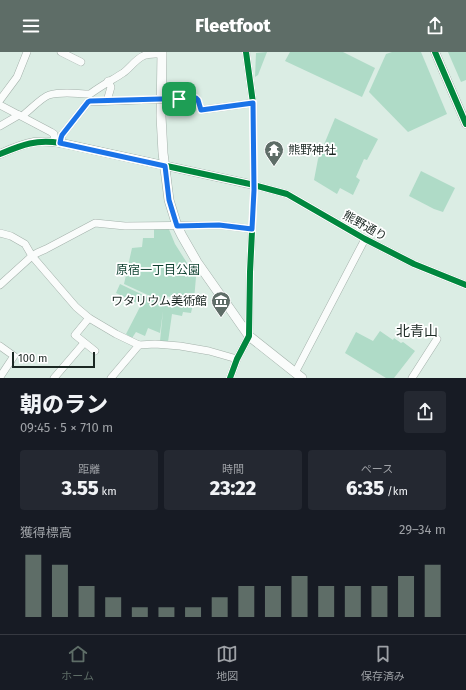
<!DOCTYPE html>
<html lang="ja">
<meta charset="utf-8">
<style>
:root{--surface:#171b24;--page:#242831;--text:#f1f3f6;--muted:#9ea1a6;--line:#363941;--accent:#5e6d67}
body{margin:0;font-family:"Fira Sans","Noto Sans JP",sans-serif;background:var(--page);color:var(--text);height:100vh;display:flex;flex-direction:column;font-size:15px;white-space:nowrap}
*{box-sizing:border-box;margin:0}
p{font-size:13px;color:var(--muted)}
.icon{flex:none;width:22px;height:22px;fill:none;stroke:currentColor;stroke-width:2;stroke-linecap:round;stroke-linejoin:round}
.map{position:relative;height:326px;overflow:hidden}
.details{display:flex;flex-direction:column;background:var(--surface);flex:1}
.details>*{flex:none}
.scale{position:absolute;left:12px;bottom:10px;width:83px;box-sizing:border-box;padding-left:4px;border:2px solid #1b2823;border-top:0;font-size:11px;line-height:14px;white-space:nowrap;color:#1b2823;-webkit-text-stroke:3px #fff;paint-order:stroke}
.pin{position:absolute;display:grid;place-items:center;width:34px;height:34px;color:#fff;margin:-17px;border-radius:8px;box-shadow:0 2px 6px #0006}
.round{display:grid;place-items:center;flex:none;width:42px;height:42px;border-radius:4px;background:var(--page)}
.summary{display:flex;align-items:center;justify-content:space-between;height:68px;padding:0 20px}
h1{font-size:22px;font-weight:800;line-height:30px}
.stats{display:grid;grid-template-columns:repeat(3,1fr);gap:6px;height:68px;padding:4px 20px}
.stats div{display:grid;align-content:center;border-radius:4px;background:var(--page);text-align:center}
.stats b{font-size:20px;font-weight:800}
.stats small{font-size:11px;font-weight:400}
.stats p{font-size:11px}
.chart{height:112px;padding:8px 20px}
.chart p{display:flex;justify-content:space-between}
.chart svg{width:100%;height:72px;margin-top:4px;stroke:var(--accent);stroke-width:6}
header{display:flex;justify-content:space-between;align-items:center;height:52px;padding:0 20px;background:var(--accent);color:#fff;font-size:18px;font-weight:800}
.dock{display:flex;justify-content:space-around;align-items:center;height:56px;border-top:1px solid var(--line);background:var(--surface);font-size:11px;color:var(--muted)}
.dock a{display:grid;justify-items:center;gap:2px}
.dock .current{color:var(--accent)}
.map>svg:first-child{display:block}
.green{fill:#afdbc7}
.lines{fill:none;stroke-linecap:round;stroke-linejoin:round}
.minor-casing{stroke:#a4b2ab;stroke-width:8}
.tertiary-casing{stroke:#a4b2ab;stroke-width:9}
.secondary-casing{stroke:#a4b2ab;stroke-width:10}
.minor{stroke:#fafcfb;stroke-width:7}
.tertiary{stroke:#fafcfb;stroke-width:8}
.secondary{stroke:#fafcfb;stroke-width:9}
.minor-bridge-casing{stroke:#a4b2ab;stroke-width:8;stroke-linecap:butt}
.minor-bridge{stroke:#fafcfb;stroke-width:7}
.cycleway-casing{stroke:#fff;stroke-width:8}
.cycleway{stroke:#00873e;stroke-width:6}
.route-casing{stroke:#fff;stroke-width:8}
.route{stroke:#1a73e8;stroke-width:5}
.labels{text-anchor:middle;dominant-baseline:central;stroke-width:3.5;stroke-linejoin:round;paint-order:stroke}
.poi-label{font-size:12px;fill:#1b2823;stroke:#fff;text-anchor:start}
.street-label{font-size:12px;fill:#1b2823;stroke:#fff}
.park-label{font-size:12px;fill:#0c3f2e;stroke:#fff}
.quarter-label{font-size:14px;fill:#1b2823;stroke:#fff}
</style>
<header><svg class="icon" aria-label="menu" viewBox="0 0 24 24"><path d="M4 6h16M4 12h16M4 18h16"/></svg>Fleetfoot<svg class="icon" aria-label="share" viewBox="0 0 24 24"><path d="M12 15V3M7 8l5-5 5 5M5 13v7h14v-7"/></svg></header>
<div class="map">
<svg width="466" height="326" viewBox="0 0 466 326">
<rect width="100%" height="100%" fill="#dbede4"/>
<!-- green -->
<g class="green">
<polygon points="267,0 258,23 255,25 256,1"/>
<polygon points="290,0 343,0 375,16 362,45 285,9"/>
<polygon points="392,0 421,0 447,62 408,80 369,40 386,2"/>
<polygon points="448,0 466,0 466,28 461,30"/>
<polygon points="335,66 378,87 367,108 364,107 356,125 360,128 353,143 340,136 337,142 314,128 318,107"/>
<polygon points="421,119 455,136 443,160 434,157 409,144"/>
<polygon points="154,175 168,175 175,192 196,225 194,248 164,244 163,250 124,232 132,196 142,195 143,186 154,186"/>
<polygon points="120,232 164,253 165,248 193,252 191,261 183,260 182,264 172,262 168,290 160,289 163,259 160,281 148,276 145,284 136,280 132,286 126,282 141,253 116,241"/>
<polygon points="380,279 393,288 394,286 401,291 403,290 415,299 394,326 386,326 345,301 356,280 373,289"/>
</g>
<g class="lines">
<!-- minor casing -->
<g class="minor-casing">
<g id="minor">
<polyline points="61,0 81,10"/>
<polyline points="179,47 197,47 201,58 253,51"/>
<polyline points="0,48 17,25 27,0"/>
<polyline points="107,49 111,35 108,29"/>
<polyline points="0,53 51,80 54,82 55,90"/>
<path d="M22,64C29,59 42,45 49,43C63,39 77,42 90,42C101,34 112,28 123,21C130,16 135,8 143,4C148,1 155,2 162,2"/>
<polyline points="0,74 19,63"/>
<polyline points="60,91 62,83 88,50 142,48"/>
<polyline points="254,133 287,142 365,187 414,212 466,233"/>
<polyline points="0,181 11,184 25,192 32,204 76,255 89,266 116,282 139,293 155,292 180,294 209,299 237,307"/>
<polyline points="0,233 32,204 37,201 46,197 95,171 125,174 219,173 252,177"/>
<polyline points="89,266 75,283 95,299"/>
<polyline points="0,294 14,304 0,325"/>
<polyline points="295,321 365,187"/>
<polyline points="54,326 84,291"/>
<polyline points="111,326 139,293"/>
<polyline points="230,326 237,307 249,284 250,220 254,138 253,51 246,0"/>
<polyline points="412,326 437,287"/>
</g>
</g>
<!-- tertiary casing -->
<g class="tertiary-casing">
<g id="tertiary">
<polyline points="435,0 466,72"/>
<path d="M0,102C11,97 22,92 34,90C44,89 55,90 66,92L254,133"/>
</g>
</g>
<!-- secondary casing -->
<g class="secondary-casing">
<polyline id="secondary" points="162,0 161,64 163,101 169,148 177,174 182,184 197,210 249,284 302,326"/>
</g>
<!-- minor -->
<use href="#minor" class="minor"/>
<!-- tertiary -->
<use href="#tertiary" class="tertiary"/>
<!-- secondary -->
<use href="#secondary" class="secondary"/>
<!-- minor-bridge casing -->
<g class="minor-bridge-casing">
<polyline id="minor-bridge" points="142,48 179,47"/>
</g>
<!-- minor-bridge -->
<use href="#minor-bridge" class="minor-bridge"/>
<!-- cycleway casing -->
<g class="cycleway-casing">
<g id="cycleway">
<polyline points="435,0 466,72"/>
<path d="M0,102C22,93 36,87 60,91L250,132L287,142L365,187L414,212L466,233"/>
<polyline points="230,326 237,307 249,284 250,220 254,138 253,51 246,0"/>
</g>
</g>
<!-- cycleway -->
<use href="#cycleway" class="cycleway"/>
</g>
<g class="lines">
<!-- route casing -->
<g class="route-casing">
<polygon id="route" points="196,46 198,48 201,58 253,51 254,138 252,177 219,173 177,174 169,148 165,114 60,91 61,86 62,83 88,50 90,49"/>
</g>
<!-- route -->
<use href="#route" class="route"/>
</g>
<!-- icons -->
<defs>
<g id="temple-pin" transform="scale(1)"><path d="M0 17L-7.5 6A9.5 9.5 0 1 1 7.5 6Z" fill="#5e6d67" stroke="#fff"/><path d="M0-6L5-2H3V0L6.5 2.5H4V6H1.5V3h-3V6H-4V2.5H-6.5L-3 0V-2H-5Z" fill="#fff"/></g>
<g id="museum-pin" transform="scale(1)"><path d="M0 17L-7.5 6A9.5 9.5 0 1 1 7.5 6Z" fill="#5e6d67" stroke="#fff"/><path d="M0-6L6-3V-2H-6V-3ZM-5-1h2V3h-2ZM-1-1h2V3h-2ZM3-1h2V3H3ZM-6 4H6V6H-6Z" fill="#fff"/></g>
</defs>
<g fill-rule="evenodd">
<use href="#temple-pin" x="274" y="98"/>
<use href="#museum-pin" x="221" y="249"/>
</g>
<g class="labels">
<!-- poi labels -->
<g class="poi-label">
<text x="288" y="98">熊野神社</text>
<text x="207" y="249" text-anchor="end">ワタリウム美術館</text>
</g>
<!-- street labels -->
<g class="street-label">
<text transform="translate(365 174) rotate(29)">熊野通り</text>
</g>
<!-- park labels -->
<g class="park-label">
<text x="158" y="218">原宿一丁目公園</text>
</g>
<!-- quarter labels -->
<g class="quarter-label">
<text x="417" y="279">北青山</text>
</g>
</g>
</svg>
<div class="scale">100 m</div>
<div class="pin" style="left:179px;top:47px;background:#1e9e55"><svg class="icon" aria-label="arrive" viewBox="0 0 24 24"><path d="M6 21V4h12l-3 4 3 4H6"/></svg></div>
</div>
<section class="details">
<div class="summary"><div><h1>朝のラン</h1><p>09:45 · 5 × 710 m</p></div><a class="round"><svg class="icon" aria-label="share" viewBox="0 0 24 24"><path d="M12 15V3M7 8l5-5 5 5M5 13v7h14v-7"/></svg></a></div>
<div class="stats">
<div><p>距離</p><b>3.55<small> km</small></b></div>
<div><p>時間</p><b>23:22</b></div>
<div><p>ペース</p><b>6:35<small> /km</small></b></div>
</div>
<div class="chart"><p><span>獲得標高</span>29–34 m</p>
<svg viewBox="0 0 160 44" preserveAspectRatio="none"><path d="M5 44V6M15 44V12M25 44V25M35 44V32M45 44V38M55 44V38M65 44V38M75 44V32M85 44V25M95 44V25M105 44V19M115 44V25M125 44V25M135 44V25M145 44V19M155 44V12"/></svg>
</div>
</section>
<nav class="dock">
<a class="current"><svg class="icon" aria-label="home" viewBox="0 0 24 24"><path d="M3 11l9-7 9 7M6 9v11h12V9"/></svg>ホーム</a>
<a><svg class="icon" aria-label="map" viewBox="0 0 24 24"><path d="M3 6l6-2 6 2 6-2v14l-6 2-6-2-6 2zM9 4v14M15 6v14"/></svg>地図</a>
<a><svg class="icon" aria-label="saved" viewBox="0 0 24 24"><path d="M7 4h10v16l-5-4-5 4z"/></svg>保存済み</a>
</nav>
